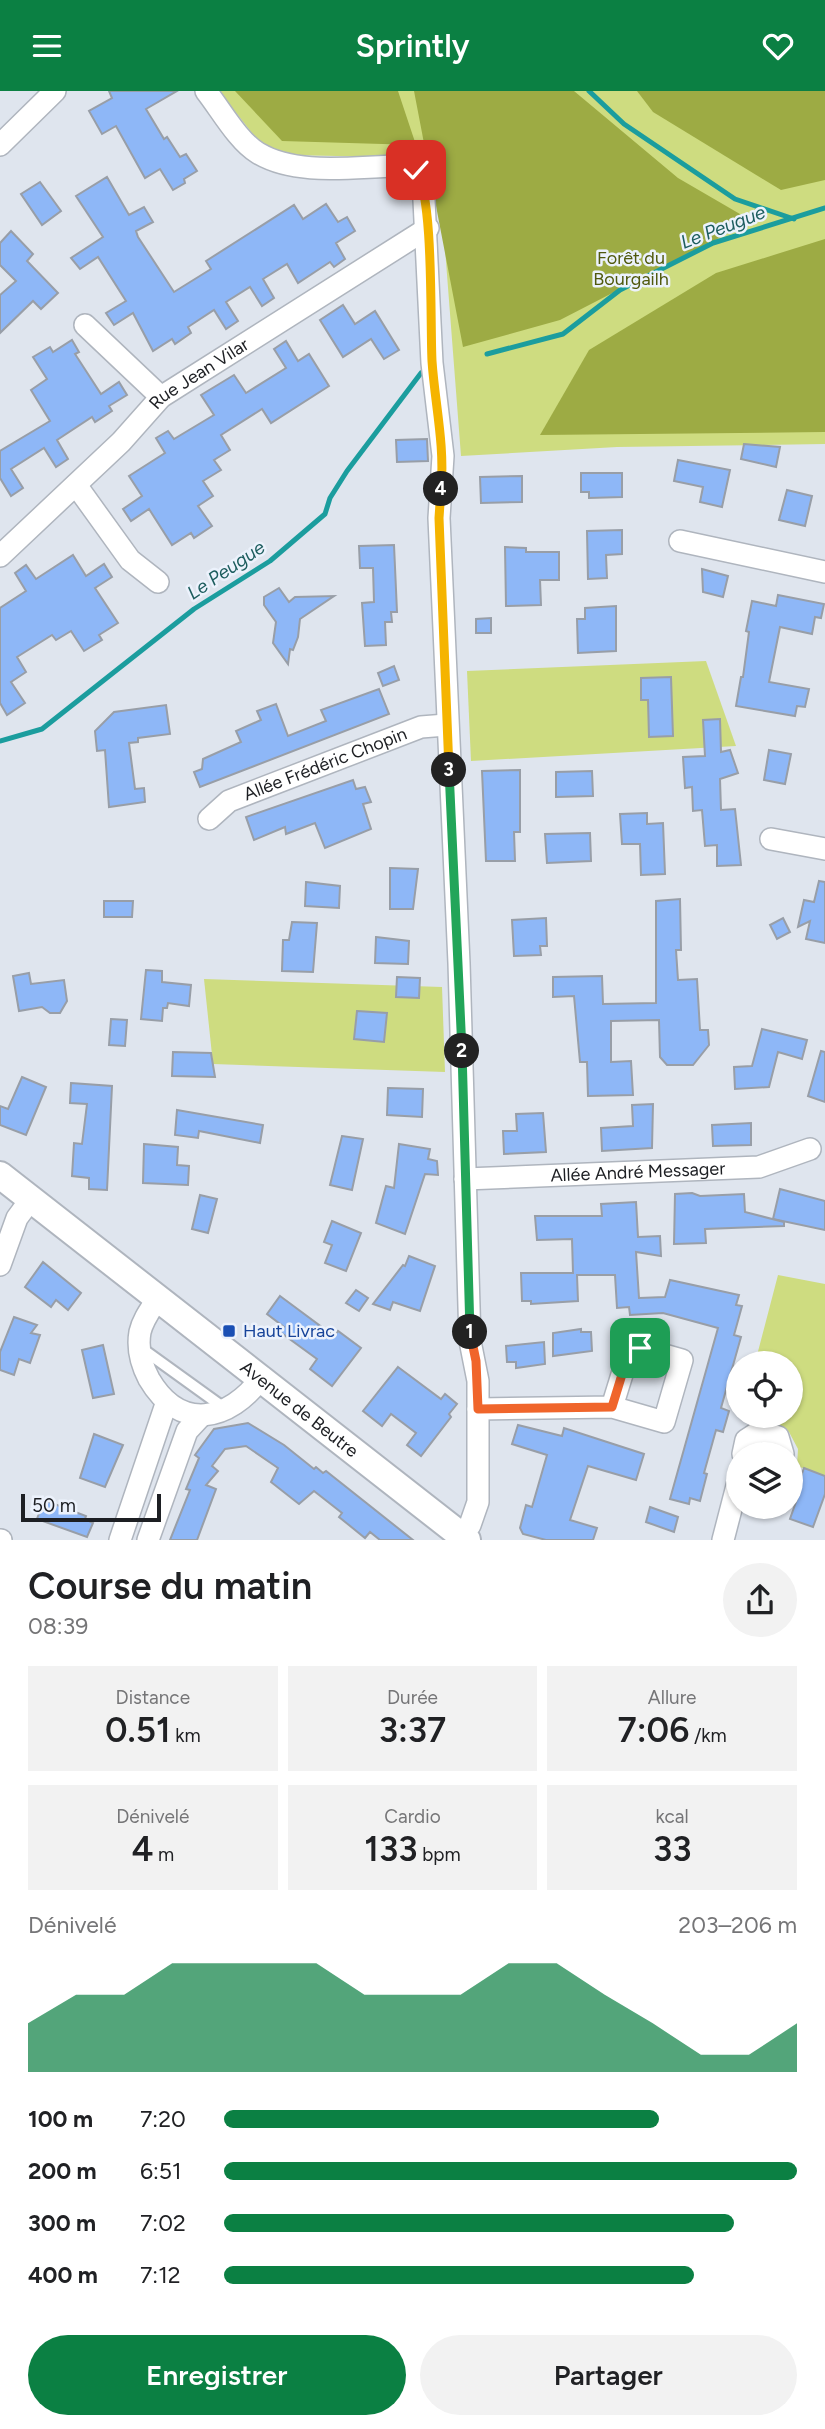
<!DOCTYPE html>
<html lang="fr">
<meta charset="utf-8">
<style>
:root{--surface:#fff;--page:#f2f2f2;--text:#202124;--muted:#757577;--accent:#0b8043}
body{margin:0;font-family:Figtree,sans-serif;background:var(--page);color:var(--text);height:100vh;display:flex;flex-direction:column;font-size:26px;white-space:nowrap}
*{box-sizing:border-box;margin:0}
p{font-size:23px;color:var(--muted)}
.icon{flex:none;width:38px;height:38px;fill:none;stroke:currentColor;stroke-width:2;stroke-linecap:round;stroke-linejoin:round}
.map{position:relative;height:1449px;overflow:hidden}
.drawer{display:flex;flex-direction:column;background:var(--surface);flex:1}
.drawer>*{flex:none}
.controls{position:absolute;left:726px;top:1260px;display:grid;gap:14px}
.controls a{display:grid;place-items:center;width:77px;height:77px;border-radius:50%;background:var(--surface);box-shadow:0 2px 5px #0004;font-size:35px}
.scale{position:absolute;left:21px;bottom:18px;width:140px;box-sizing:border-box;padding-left:7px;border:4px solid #1d1f23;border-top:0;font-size:19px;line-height:24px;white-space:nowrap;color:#1d1f23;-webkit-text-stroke:5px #ecf2fc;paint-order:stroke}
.pin{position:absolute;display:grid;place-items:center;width:60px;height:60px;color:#fff;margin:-30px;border-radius:14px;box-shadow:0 4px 10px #0006}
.km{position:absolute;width:35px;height:35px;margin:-18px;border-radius:50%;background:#222;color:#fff;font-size:19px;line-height:35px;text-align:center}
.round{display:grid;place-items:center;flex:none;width:74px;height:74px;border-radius:37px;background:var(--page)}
.overview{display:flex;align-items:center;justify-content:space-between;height:119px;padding:0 28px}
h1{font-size:38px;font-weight:600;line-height:52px}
.metrics{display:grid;grid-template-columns:repeat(3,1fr);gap:10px;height:119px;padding:7px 28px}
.metrics div{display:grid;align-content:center;border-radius:0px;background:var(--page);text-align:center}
.metrics b{font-size:35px;font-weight:600}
.metrics small{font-size:19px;font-weight:400}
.metrics p{font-size:19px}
.chart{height:196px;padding:14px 28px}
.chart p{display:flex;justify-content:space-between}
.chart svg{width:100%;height:126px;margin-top:7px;fill:var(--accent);opacity:.7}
.action{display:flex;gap:14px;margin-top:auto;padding:14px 28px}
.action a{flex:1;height:80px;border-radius:42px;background:var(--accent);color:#fff;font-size:28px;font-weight:600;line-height:80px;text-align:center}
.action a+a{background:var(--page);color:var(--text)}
ul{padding:0 28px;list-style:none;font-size:23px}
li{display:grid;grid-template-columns:112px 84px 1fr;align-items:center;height:52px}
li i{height:18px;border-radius:9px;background:var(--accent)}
header{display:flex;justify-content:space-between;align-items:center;height:91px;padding:0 28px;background:var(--accent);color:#fff;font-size:32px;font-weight:600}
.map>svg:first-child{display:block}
.green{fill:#cedc80}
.forest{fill:#9dab44}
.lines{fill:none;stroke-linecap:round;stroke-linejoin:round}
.stream{stroke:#1b9d9e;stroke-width:5}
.building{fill:#8eb7f7;stroke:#989ea7;stroke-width:2}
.service-casing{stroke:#afb5be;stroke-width:14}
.minor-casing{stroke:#afb5be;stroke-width:24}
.tertiary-casing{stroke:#afb5be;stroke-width:30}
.service{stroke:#fff;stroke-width:10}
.minor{stroke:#fff;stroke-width:21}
.tertiary{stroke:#fff;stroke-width:26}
.split-1-casing{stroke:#fff;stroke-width:14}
.split-2-casing{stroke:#fff;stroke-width:14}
.split-3-casing{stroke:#fff;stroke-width:14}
.split-4-casing{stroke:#fff;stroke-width:14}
.split-5-casing{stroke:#fff;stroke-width:14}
.split-1{stroke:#f0652b;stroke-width:9}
.split-2{stroke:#22a559;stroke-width:9}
.split-3{stroke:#22a559;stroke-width:9}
.split-4{stroke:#f5b400;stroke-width:9}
.split-5{stroke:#f5b400;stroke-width:9}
.transit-dot{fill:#1a4fb4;stroke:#ecf2fc;stroke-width:2.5}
.labels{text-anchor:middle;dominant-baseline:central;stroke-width:5;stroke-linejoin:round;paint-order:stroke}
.park-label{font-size:18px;fill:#50590d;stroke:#ecf2fc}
.street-label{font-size:18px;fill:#1d1f23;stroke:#ecf2fc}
.transit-label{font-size:18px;fill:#164399;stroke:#ecf2fc;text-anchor:start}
.water-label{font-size:19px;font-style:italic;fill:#1d5d5e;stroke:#ecf2fc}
</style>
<header><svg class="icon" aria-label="menu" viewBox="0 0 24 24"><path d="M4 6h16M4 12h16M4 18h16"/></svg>Sprintly<svg class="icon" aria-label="heart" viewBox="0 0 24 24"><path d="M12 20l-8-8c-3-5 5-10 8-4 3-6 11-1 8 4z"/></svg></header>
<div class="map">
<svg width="825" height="1449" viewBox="0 0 825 1449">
<rect width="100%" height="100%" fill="#dfe5ee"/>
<!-- green -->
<g class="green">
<polygon points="219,0 825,0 825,353 617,356 461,365 438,67 286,64 259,51"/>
<polygon points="706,570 736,655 471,670 467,580"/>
<polygon points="204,888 442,896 445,981 213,973"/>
<polygon points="778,1184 825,1193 825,1385 797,1375 798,1358 789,1341 744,1325 791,1325 791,1272 755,1272"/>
</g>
<!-- forest -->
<g class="forest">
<polygon points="235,0 398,0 416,54 282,50"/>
<polygon points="414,0 574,0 678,87 752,130 560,229 463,256"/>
<polygon points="637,0 825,0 825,89 781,99 653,21"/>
<polygon points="825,148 825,341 540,344 589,259 716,182"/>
</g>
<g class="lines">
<!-- stream -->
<g class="stream">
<polyline points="589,0 624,33 735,108 794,128"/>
<polyline points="487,263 563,243 620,199 713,152 825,117"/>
<polyline points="0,650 42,638 194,518 270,470 325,423 330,407 347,380 421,282"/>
</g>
</g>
<!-- building -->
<g class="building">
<polygon points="109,0 177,0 146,18 164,48 167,46 180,66 186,63 197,80 184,88 185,92 173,99 160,78 145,87 116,35 102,43 89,20 112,7"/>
<polygon points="107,86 129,124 144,116 153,131 136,140 138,146 174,201 211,178 206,170 294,114 303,128 326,113 338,131 347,126 355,140 336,152 345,168 334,176 330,171 298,192 287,173 263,188 274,207 262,215 250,196 226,211 238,230 226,238 214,219 188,236 191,242 175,253 172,248 153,260 133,222 114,234 106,222 126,210 98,166 80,178 71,167 103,146 76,105"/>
<polygon points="40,91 61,120 42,134 21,103"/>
<polygon points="11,140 33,163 27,170 58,202 41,218 33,210 0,242 0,204 16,190 0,174 0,152"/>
<polygon points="343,214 355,233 375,220 399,259 384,268 371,248 343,266 320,229"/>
<polygon points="72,249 79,261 75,263 101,303 119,291 127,304 109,315 112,320 95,331 92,326 57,349 68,368 56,376 44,357 11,378 23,397 11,405 0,387 0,360 50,330 31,299 47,288 33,266 50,256 53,261"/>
<polygon points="286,250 298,270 309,263 329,295 271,332 262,318 221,344 230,359 214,369 221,379 203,390 213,405 198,415 212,435 194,447 191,442 172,454 149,418 131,430 123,418 142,405 129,385 165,362 156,347 168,340 174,348 214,324 201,304 234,284 246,302 286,277 274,258"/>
<polygon points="427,348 428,370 397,371 396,349"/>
<polygon points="744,353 780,356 776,376 741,368"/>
<polygon points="678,369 730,379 722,416 700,411 703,396 674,390"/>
<polygon points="581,382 622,382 622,406 589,407 589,401 581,401"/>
<polygon points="522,385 522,411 481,412 480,386"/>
<polygon points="787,399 812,405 805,435 779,429"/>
<polygon points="622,439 622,463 606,464 607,487 588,488 587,440"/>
<polygon points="394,454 397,521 391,521 392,531 385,531 386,554 365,555 362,512 374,511 373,477 360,477 359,455"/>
<polygon points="505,456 526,457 526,461 559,461 559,489 540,489 541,514 506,515"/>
<polygon points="73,464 86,485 104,473 112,486 95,497 118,532 99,544 102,549 84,560 71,540 56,549 52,544 17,566 26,581 11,591 25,612 7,624 0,612 0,517 26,500 15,482 26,474 36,488"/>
<polygon points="702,478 728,485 723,506 703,501"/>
<polygon points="279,497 289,511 295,506 334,505 300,528 298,546 293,559 290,558 288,573 273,552 276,531 264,514 264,506"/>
<polygon points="778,504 824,513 821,527 815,526 812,543 780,536 769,591 809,598 805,616 797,615 795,625 736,615 741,586 743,586 749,541 746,540 752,510 776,515"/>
<polygon points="616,515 616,560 578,562 577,528 585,528 585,517"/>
<polygon points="491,527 491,542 476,542 476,528"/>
<polygon points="394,575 399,589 383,595 378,582"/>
<polygon points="671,586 673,645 649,646 648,609 641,609 641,587"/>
<polygon points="379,598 389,623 200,696 194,681 202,678 203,668 241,651 236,640 261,629 257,620 276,613 288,645 326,630 321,619"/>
<polygon points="166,614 170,643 138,647 138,651 129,652 135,698 144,697 145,711 109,716 105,659 97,660 95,640 114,621"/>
<polygon points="720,628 721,661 730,659 738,682 720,688 721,719 735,718 741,774 717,775 717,754 705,755 702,719 693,720 692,696 685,697 683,666 705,665 703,629"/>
<polygon points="769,659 791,663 785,693 764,689"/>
<polygon points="520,679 520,741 514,741 515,770 486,770 482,680"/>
<polygon points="592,680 593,705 556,706 556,681"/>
<polygon points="353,689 356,698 365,696 371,711 363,713 371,738 325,757 315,732 286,743 285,736 254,749 246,726"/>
<polygon points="647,722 647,733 663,732 665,783 641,784 640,753 622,753 620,723"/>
<polygon points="590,742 591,770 547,772 545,743"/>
<polygon points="390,777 418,778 413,818 390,818"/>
<polygon points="819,790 825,791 825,852 806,848 810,830 798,836 804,809 814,811"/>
<polygon points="306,791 340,795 339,817 305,815"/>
<polygon points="680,808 681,859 676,859 678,889 697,888 700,939 708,939 709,954 693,974 667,974 660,966 659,929 611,930 611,971 631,970 633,1004 588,1005 587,971 580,971 574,905 553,906 553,886 602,885 603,913 656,912 656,810"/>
<polygon points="104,810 133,810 132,826 104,826"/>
<polygon points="546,827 547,855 540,855 541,864 514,865 512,829"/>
<polygon points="783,827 790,841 777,848 770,834"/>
<polygon points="292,831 317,832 313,881 282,880 283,849 289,849"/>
<polygon points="376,846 409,850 408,873 375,872"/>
<polygon points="146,879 162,880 162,891 191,894 189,915 168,912 167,917 163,917 162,930 141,928"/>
<polygon points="29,882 31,893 64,889 67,910 60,922 50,922 42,916 19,920 13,885"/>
<polygon points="397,886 420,887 419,907 396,906"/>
<polygon points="357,920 387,922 384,951 354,948"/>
<polygon points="111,928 127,929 125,955 109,954"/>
<polygon points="762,938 807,949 802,968 778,961 769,996 735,998 734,976 752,975"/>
<polygon points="821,960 825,961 825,1011 808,1005"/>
<polygon points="173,961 211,962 215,986 172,985"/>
<polygon points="22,986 46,996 26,1044 0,1034 0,1015 8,1018"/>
<polygon points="71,992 112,995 107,1099 89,1098 89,1087 72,1085 74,1052 82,1053 87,1013 70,1012"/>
<polygon points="388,997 423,998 422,1026 387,1024"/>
<polygon points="653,1013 652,1057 602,1060 601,1037 633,1035 632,1014"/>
<polygon points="177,1019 263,1034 260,1052 199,1040 198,1047 175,1044"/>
<polygon points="543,1022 546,1061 504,1063 503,1040 517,1040 516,1023"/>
<polygon points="751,1032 751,1054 713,1055 712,1034"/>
<polygon points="342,1045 363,1048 352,1099 330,1094"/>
<polygon points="144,1053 178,1056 177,1074 189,1075 188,1094 143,1092"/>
<polygon points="399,1053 430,1058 428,1068 437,1070 438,1084 425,1083 405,1143 376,1132 386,1095 394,1097"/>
<polygon points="780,1098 825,1110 825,1139 773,1128"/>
<polygon points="692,1102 700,1105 744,1103 745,1121 784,1131 784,1135 705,1138 706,1152 674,1153 675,1103"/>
<polygon points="200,1104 217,1108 208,1142 192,1138"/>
<polygon points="636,1111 638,1146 660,1145 661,1165 636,1161 639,1207 665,1206 670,1189 739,1204 736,1214 742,1215 734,1244 741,1246 721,1317 729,1320 723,1341 716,1339 704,1382 707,1383 700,1410 690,1407 689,1413 670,1408 718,1237 663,1222 630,1224 629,1216 617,1217 615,1184 577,1184 578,1210 531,1213 531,1210 522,1210 521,1182 573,1182 572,1148 537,1149 535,1125 602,1125 601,1113"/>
<polygon points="332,1130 361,1142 346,1180 325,1172 332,1154 324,1151"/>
<polygon points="409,1165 435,1175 420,1220 393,1211 390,1219 373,1213 403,1174 405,1175"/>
<polygon points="43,1171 81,1202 68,1219 56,1209 51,1216 25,1196"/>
<polygon points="356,1199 368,1207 359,1220 346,1212"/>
<polygon points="280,1205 334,1245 338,1240 361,1257 332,1295 310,1278 317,1268 280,1241 284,1236 267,1223"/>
<polygon points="14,1226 37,1234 31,1242 40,1244 30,1272 19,1268 14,1284 0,1279 0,1261"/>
<polygon points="581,1238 581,1241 591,1241 592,1260 553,1265 553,1242"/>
<polygon points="544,1251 545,1273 516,1277 516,1271 507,1271 506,1255"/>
<polygon points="103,1254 114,1303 93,1307 82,1259"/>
<polygon points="398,1276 441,1308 445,1303 457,1313 449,1323 451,1326 421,1365 407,1354 416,1342 391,1323 382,1335 363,1320"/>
<polygon points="248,1332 284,1354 314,1378 316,1376 323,1382 326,1380 413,1449 380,1449 370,1441 365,1447 339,1426 342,1422 314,1400 299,1413 271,1391 278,1377 246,1355 225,1358 212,1375 218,1380 206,1394 216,1398 197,1449 170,1449 190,1399 186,1398 199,1367 195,1364 214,1338"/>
<polygon points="518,1334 562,1345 564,1337 644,1363 636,1389 588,1375 570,1429 597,1437 593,1449 546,1449 523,1443 520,1437 526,1414 532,1416 547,1364 512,1353"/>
<polygon points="94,1343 123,1354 105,1396 80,1387"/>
<polygon points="804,1377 825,1385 825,1403 813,1436 790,1428 797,1408 793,1407"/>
<polygon points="44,1409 86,1425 85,1428 93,1432 87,1446 37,1428"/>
<polygon points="650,1416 678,1426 674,1441 646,1431"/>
</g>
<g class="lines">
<!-- service casing -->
<g class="service-casing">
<polyline id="service" points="141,1257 227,1319"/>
</g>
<!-- minor casing -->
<g class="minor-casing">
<g id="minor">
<path d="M206,0C221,19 238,50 258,62C298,86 357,75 402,75L416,79L423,89L432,272L443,365L439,427L459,872L470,1250L478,1290V1411L470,1434L460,1444"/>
<polyline points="0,54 55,0"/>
<polyline points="85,234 161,306"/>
<polyline points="76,394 130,469 158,491"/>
<polyline points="680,450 825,481"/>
<path id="s1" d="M0,465L121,351L161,306L428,137"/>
<path id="s2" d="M209,728L229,710L421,636L446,634"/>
<polyline points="771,748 825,758"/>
<path id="s3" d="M465,1088L759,1076L810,1058"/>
<polyline points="0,1174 17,1127 31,1108"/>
<path d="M158,1207C151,1218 143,1228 140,1241C137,1258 141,1273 149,1288C180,1341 229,1331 262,1286"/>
<polyline points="478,1318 612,1316 664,1331 682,1269 640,1257 628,1264 612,1316"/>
<polyline points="743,1363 746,1349 760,1340 778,1346 783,1363"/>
<polyline points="0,1449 1,1449"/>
<polyline points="120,1449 166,1313"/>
<polyline points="148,1449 187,1340 201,1325"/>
<polyline points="723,1449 738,1391"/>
</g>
</g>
<!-- tertiary casing -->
<g class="tertiary-casing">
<g id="tertiary">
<path id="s4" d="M0,1084L467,1449"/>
</g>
</g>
<!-- service -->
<use href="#service" class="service"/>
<!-- minor -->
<use href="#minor" class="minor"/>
<!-- tertiary -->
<use href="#tertiary" class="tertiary"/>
</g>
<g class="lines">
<!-- split-1 casing -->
<g class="split-1-casing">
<polyline id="split-1" points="470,1241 476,1270 478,1318 612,1316 628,1264 640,1257"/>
</g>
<!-- split-2 casing -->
<g class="split-2-casing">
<polyline id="split-2" points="462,960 470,1241"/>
</g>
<!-- split-3 casing -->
<g class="split-3-casing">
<polyline id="split-3" points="449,679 462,960"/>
</g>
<!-- split-4 casing -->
<g class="split-4-casing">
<polyline id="split-4" points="441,398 439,427 449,679"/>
</g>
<!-- split-5 casing -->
<g class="split-5-casing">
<path id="split-5" d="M416,79C434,106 430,231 432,270C435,314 445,354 441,398"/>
</g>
<!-- split-1 -->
<use href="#split-1" class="split-1"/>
<!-- split-2 -->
<use href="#split-2" class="split-2"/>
<!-- split-3 -->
<use href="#split-3" class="split-3"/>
<!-- split-4 -->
<use href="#split-4" class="split-4"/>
<!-- split-5 -->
<use href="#split-5" class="split-5"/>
</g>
<!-- markers -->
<rect class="transit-dot" x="222" y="1233" width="14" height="14" rx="3.5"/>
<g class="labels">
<!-- park labels -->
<g class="park-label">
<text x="631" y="167">Forêt du<tspan x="631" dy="21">Bourgailh</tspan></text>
</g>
<!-- street labels -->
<g class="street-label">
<text stroke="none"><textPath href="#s1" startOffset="271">Rue Jean Vilar</textPath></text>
<text stroke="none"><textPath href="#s2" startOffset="130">Allée Frédéric Chopin</textPath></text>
<text stroke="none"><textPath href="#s3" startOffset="173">Allée André Messager</textPath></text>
<text stroke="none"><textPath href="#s4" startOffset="380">Avenue de Beutre</textPath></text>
</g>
<!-- transit labels -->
<g class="transit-label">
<text x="243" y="1240">Haut Livrac</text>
</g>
<!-- water labels -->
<g class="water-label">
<text transform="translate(723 136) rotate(-21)">Le Peugue</text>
<text transform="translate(226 479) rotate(-34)">Le Peugue</text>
</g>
</g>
</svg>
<div class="controls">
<a><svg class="icon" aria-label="locate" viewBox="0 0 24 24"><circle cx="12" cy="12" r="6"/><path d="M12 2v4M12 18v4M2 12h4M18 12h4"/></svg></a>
<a><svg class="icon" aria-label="layers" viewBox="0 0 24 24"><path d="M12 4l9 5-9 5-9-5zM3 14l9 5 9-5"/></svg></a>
</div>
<div class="scale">50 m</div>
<div class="pin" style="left:640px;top:1257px;background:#1e9e55"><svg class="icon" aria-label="arrive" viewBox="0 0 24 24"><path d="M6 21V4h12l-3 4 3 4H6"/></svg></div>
<div class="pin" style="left:416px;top:79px;background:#d93025"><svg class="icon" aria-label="check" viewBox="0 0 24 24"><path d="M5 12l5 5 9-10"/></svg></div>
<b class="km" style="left:470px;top:1241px">1</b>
<b class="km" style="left:462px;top:960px">2</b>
<b class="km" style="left:449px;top:679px">3</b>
<b class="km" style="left:441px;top:398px">4</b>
</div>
<section class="drawer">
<div class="overview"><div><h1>Course du matin</h1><p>08:39</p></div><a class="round"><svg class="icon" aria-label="share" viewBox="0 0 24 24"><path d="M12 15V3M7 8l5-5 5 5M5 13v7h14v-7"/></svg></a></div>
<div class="metrics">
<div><p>Distance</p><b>0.51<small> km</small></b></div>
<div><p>Durée</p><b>3:37</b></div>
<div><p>Allure</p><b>7:06<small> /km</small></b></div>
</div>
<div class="metrics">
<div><p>Dénivelé</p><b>4<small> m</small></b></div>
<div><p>Cardio</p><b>133<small> bpm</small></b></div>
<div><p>kcal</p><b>33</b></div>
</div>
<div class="chart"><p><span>Dénivelé</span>203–206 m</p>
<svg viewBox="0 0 160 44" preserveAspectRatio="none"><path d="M0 44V27L10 17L20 17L30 6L40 6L50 6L60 6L70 17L80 17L90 17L100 6L110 6L120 17L130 27L140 38L150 38L160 27V44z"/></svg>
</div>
<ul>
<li><b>100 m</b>7:20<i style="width:76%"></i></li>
<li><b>200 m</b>6:51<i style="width:100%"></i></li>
<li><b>300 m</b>7:02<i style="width:89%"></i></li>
<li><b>400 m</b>7:12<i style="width:82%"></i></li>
</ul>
<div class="action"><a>Enregistrer</a><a>Partager</a></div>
</section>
